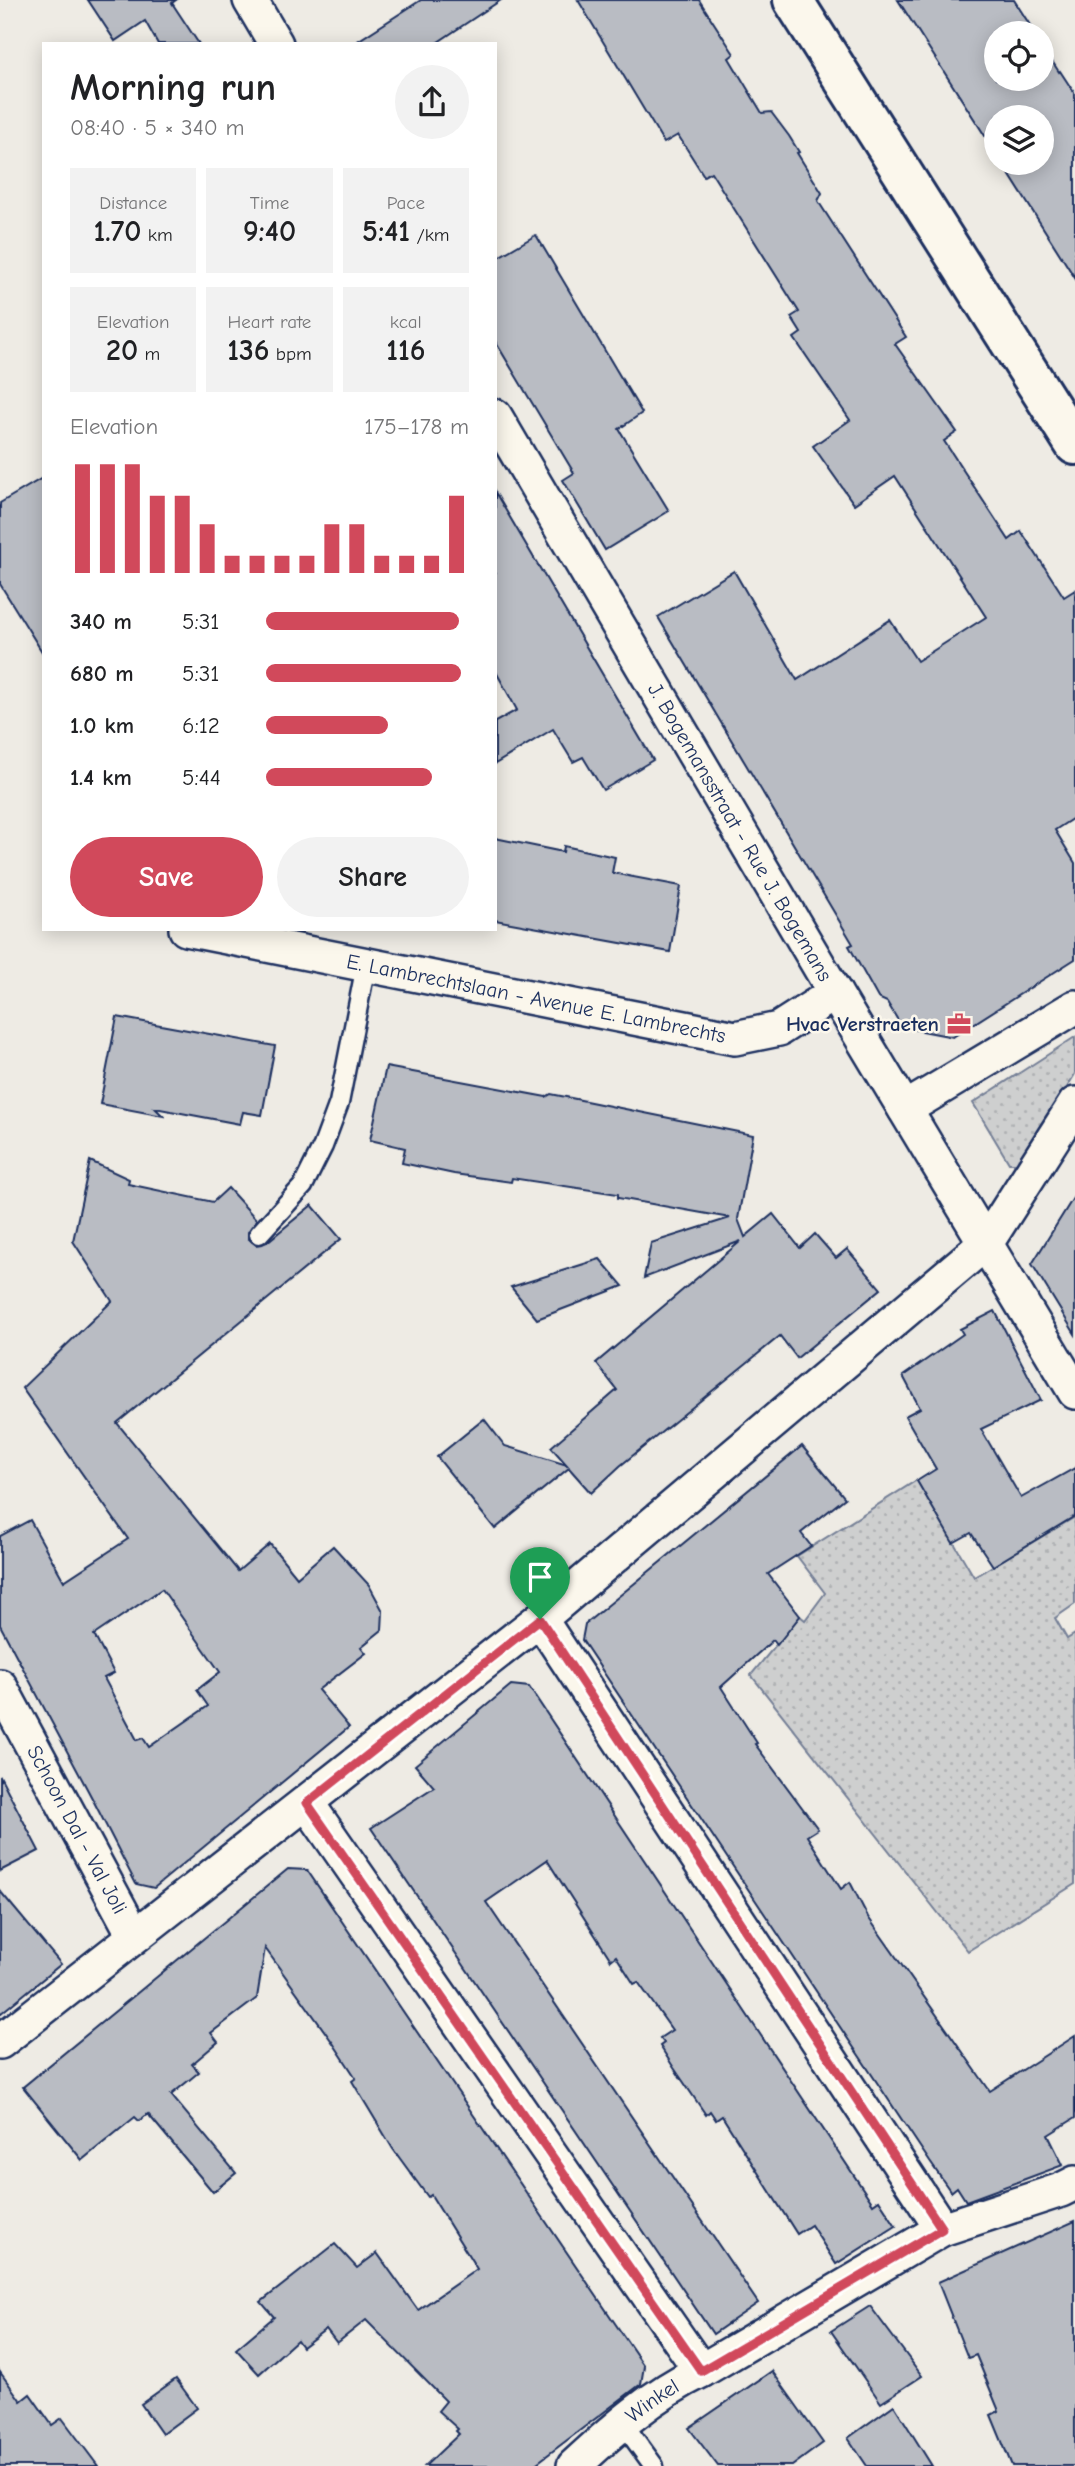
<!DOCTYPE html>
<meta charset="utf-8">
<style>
:root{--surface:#fff;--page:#f2f2f2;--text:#202124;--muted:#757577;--accent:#d1495b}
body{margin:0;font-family:"Comic Neue",sans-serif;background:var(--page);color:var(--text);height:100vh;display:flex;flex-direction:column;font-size:26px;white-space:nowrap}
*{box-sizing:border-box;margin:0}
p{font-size:23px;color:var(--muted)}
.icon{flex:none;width:38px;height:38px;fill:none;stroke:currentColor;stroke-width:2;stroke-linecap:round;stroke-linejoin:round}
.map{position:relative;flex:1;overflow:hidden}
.side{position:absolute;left:42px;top:42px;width:455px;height:889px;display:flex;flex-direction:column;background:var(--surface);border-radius:0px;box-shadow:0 4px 18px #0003}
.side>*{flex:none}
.fabs{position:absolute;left:984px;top:21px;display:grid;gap:14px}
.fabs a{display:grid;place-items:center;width:70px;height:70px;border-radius:50%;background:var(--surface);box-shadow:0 4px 18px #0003;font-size:35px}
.pin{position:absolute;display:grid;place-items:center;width:60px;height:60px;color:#fff;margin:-72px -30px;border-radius:50% 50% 50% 0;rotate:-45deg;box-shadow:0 0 7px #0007}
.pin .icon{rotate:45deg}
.round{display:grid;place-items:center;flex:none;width:74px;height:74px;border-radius:37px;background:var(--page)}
.headline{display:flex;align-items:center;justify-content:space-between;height:119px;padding:0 28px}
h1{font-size:38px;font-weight:600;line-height:52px}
.metrics{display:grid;grid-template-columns:repeat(3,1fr);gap:10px;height:119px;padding:7px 28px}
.metrics div{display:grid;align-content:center;border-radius:0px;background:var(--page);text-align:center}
.metrics b{font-size:30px;font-weight:600}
.metrics small{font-size:19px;font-weight:400}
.metrics p{font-size:19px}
.chart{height:196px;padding:14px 28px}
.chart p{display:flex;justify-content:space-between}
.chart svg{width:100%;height:126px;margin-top:7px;stroke:var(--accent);stroke-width:6}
.cta{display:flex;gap:14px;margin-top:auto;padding:14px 28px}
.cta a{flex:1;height:80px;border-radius:42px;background:var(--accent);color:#fff;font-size:28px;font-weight:600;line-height:80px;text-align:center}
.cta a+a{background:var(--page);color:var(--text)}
ul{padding:0 28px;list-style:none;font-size:23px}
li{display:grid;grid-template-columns:112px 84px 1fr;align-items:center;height:52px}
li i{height:18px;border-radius:9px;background:var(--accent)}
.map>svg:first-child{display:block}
.grass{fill:url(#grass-dots);stroke:#747f96;stroke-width:2}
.building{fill:#b9bcc3;stroke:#1b2f5e;stroke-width:2;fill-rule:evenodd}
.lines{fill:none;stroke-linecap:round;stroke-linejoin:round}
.service-casing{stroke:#1b2f5e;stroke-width:23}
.minor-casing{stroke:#1b2f5e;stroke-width:38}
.tertiary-casing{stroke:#1b2f5e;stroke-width:44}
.service{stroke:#fbf7ec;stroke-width:18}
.minor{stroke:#fbf7ec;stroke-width:33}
.tertiary{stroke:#fbf7ec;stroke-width:38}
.route-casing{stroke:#fff;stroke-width:14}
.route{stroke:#d1495b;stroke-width:9}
.labels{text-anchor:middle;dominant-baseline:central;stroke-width:5;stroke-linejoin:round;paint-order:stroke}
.street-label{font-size:21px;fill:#1b2f5e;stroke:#fbf7ec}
.poi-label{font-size:21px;font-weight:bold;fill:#1b2f5e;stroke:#fbf7ec;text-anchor:end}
</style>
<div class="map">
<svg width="1075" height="2466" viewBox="0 0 1075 2466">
<defs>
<pattern id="grass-dots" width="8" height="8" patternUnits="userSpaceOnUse" patternTransform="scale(1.75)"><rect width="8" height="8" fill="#cecfcf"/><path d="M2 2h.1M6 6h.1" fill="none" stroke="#b0b2b4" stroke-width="1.8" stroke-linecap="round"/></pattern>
</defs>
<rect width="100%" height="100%" fill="#eeebe4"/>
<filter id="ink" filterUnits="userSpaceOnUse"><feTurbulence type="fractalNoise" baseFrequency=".0143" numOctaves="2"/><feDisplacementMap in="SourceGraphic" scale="14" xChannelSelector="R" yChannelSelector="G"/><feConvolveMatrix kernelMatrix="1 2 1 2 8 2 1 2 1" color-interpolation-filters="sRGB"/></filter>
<g filter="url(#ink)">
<!-- grass -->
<g class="grass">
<polygon points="1075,1037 1075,1074 1022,1163 1009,1163 973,1103"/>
<polygon points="917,1480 974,1577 1075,1517 1075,1604 1055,1618 1067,1639 1075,1634 1075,1884 968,1951 751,1675 800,1616 805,1620 825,1593 797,1556"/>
</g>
<!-- building -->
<g class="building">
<polygon points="88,0 176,0 172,3 199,44 158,44 145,21 115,41"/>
<polygon points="421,0 501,0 435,44 353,44"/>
<polygon points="578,0 699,0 734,54 729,58 762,113 771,112 789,136 799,152 797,153 822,193 818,201 906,337 895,344 957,432 944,441 1009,540 1021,531 1064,597 1075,590 1075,817 1055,830 1075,863 1075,959 953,1037 902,1027 887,1002 878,998 849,946 853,944 658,617 734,571 797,680 890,620 917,661 986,617 895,476 854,504 813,446 850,420 794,338 801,333 791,317 799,312 711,172 704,176 678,135 664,143"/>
<polygon points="898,0 1014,0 1035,33 996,33 996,79 1041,79 1041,44 1059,72 1060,71 1075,94 1075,278 1002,163 1041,163 1041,117 996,117 996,153"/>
<polygon points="536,235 642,413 619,429 669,511 605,550 563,480 574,473 495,341 495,259"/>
<polygon points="44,477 44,655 0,584 0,503"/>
<polygon points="495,492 653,760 603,790 583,757 573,762 553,729 495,764 495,722 517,710 495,670"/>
<polygon points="495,838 563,852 564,846 615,857 612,873 681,886 670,952 495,920"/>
<polygon points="117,1017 275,1046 262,1115 243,1112 240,1124 155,1108 163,1116 100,1104"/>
<polygon points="386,1067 546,1097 551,1094 566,1097 753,1135 738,1219 745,1237 773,1214 800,1248 815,1234 836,1258 847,1249 881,1289 797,1358 780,1336 620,1466 591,1493 569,1468 495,1529 437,1457 484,1419 505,1446 567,1465 551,1447 617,1390 596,1363 741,1241 644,1278 651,1243 730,1218 618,1198 618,1194 512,1178 511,1182 454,1174 402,1163 405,1148 370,1140"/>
<path d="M90,1161L129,1179L128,1184L213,1202L228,1188L257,1220L248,1232V1238L256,1245L267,1242L312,1205L341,1239L117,1423L238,1571L270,1544L297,1577L333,1546L369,1585L383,1611L382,1630L361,1647L366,1653L318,1690L349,1727L154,1888L136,1884L93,1800L0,1625V1536L30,1520L64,1581L128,1539L22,1388L112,1301L73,1241ZM162,1589L220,1672L197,1690L208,1706L149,1747L143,1738L137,1740L104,1678L114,1673L94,1635Z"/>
<polygon points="1075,1195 1075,1334 1032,1264"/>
<polygon points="600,1259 623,1286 537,1319 511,1287"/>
<polygon points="995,1311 1041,1400 981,1429 1021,1498 1075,1468 1075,1516 993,1566 971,1533 953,1543 917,1481 936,1469 905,1416 920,1408 903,1376 963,1334 960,1329"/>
<polygon points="802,1446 845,1498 801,1533 811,1546 768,1574 800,1616 777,1645 773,1640 721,1687 757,1743 755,1744 818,1829 807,1836 841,1889 850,1882 868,1917 990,2091 1075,2036 1075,2118 1048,2135 1063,2165 966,2201 957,2187 951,2192 930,2162 582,1640 585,1624"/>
<polygon points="511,1685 529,1687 873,2204 879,2200 896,2226 836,2264 811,2225 797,2234 722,2116 716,2120 710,2111 706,2115 674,2068 660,2046 664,2043 660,2038 672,2030 638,1982 634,1984 616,1956 611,1960 547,1860 486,1902 758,2303 713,2334 371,1828 434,1787 415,1765"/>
<polygon points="0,1776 39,1851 0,1871"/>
<polygon points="288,1869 307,1870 644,2366 641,2384 533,2466 425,2466 459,2434 456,2431 458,2429 438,2411 446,2401 366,2320 337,2343 326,2329 302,2347 297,2340 259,2374 236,2349 274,2317 261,2302 335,2244 357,2268 377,2253 418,2310 477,2269 431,2195 428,2197 393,2149 352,2081 356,2078 333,2043 265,1948 257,1998 211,2033 218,2042 192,2064 199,2072 171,2095 236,2173 213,2192 148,2114 139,2121 135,2117 82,2160 23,2087"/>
<polygon points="0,1891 61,1964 0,2014"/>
<polygon points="1075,2221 1075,2466 1012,2466 991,2415 999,2411 976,2355 968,2358 938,2282"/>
<polygon points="870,2306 922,2376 881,2403 831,2331"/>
<polygon points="772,2371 823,2443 792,2466 718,2466 689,2428"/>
<polygon points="0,2372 21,2401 30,2394 52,2425 62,2418 98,2466 0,2466"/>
<polygon points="176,2379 197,2408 162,2434 141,2404"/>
<polygon points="894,2405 932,2466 867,2466 848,2438"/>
</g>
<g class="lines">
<!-- service casing -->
<g class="service-casing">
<g id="service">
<polyline points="259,1234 303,1186 323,1146 339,1103 366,965"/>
<polyline points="622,2422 654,2466"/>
</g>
</g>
<!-- minor casing -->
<g class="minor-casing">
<g id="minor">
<polyline points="250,0 276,44"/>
<path id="s1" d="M495,416L835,993L1075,1392"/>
<path id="s2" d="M186,929L735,1038L779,1029L835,993"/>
<polyline points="905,1109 1075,1007"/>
<polyline points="540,1619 942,2229"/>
<path id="s3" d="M0,1686L134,1935"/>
<polyline points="307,1803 701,2371"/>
<polyline points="0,2042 540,1619 987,1242 1075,1104"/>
<path id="s4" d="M574,2466C614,2429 652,2395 701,2371L942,2229L1061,2190L1075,2183"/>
</g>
</g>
<!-- tertiary casing -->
<g class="tertiary-casing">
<polyline id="tertiary" points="793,0 1075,445"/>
</g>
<!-- service -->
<use href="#service" class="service"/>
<!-- minor -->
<use href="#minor" class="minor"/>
<!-- tertiary -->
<use href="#tertiary" class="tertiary"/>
</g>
</g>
<g class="lines" filter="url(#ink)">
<!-- route casing -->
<g class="route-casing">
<polygon id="route" points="540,1619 942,2229 701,2371 307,1803"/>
</g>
<!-- route -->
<use href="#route" class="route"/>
</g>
<!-- icons -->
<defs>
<g id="office-bare" transform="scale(1.89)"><path d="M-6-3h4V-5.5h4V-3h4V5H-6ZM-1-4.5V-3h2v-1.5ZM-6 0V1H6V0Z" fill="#d1495b" stroke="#fbf7ec" stroke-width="2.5" paint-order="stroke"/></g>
</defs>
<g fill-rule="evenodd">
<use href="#office-bare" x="959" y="1024"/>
</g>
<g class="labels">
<!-- street labels -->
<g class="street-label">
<text stroke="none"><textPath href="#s1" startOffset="483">J. Bogemansstraat - Rue J. Bogemans</textPath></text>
<text stroke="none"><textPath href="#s2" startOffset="357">E. Lambrechtslaan - Avenue E. Lambrechts</textPath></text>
<text stroke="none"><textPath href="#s3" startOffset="163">Schoon Dal - Val Joli</textPath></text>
<text stroke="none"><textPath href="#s4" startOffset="102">Winkel</textPath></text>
</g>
<!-- poi labels -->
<g class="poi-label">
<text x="939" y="1024">Hvac Verstraeten</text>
</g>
</g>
</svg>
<div class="fabs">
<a><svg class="icon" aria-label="locate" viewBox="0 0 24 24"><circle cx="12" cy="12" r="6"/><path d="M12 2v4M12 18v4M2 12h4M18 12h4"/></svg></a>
<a><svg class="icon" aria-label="layers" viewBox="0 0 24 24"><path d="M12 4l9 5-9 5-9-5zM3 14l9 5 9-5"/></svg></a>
</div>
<div class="pin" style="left:540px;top:1619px;background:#1e9e55"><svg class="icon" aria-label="arrive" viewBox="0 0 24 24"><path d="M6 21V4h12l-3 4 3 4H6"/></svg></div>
<section class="side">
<div class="headline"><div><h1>Morning run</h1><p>08:40 · 5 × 340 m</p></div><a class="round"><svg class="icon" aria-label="share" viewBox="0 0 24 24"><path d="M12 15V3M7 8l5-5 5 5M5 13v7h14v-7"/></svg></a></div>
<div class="metrics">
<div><p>Distance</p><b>1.70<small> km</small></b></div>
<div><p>Time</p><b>9:40</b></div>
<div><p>Pace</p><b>5:41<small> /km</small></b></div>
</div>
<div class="metrics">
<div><p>Elevation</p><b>20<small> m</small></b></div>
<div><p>Heart rate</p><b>136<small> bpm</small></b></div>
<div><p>kcal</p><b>116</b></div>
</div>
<div class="chart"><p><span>Elevation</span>175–178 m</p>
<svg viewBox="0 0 160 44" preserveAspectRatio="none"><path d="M5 44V6M15 44V6M25 44V6M35 44V17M45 44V17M55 44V27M65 44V38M75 44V38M85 44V38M95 44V38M105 44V27M115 44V27M125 44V38M135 44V38M145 44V38M155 44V17"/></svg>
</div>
<ul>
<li><b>340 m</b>5:31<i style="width:95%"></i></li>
<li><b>680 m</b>5:31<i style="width:96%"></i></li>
<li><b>1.0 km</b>6:12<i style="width:60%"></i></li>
<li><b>1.4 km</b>5:44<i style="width:82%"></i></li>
</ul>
<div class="cta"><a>Save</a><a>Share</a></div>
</section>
</div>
